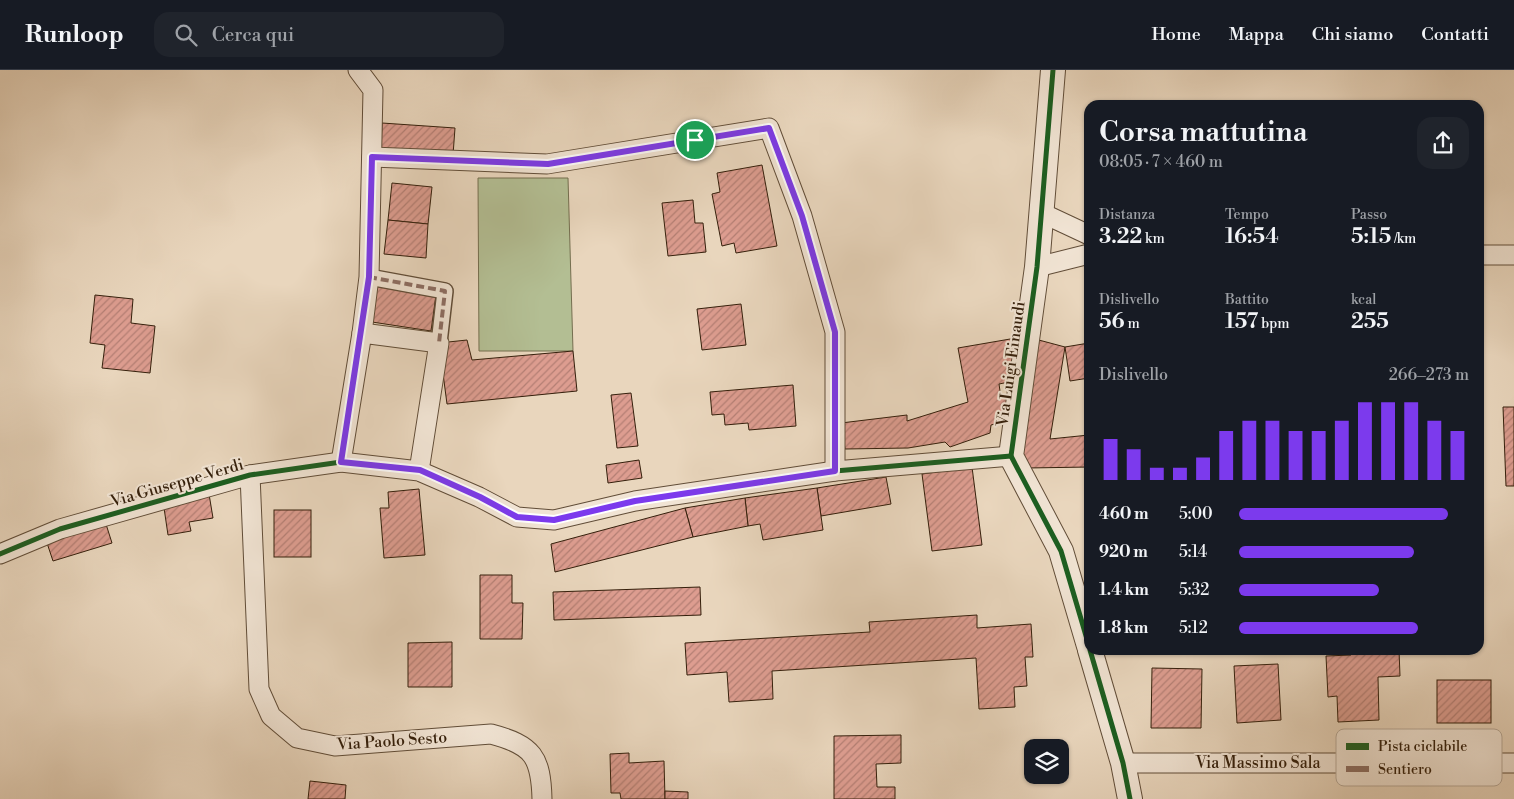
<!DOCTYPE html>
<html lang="it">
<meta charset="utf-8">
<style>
:root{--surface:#171b24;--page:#20242c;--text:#f1f3f6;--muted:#9ea1a6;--line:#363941;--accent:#7c3aed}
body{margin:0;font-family:"Libre Bodoni",serif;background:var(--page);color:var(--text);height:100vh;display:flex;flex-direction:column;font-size:19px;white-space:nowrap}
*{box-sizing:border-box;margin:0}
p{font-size:16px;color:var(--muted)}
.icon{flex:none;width:28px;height:28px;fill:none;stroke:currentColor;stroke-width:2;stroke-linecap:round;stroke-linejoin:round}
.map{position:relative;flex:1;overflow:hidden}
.side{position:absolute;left:1084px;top:30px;width:400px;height:555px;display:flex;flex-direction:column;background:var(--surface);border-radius:15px;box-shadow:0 1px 4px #0004}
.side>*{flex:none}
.controls{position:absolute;left:1024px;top:669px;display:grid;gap:10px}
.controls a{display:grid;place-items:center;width:45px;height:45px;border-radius:10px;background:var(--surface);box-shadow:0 1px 4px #0004;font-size:25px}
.pin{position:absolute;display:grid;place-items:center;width:42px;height:42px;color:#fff;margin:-21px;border:2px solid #fff;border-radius:50%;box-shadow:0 1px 5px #0007}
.round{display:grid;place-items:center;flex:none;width:52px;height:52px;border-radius:15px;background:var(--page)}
.head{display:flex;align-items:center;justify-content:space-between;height:85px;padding:0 15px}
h1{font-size:28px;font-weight:600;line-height:38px}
.figures{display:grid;grid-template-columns:repeat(3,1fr);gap:8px;height:85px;padding:5px 15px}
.figures div{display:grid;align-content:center}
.figures b{font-size:21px;font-weight:600}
.figures small{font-size:14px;font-weight:400}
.figures p{font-size:14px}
.chart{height:140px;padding:10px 15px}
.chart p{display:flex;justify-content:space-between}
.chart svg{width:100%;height:90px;margin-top:5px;stroke:var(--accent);stroke-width:6}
ul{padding:0 15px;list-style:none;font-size:16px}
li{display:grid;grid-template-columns:80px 60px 1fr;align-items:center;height:38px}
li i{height:12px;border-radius:6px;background:var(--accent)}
header{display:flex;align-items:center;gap:30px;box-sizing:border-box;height:70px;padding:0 25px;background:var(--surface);border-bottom:1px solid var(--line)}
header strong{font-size:24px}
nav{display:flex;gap:28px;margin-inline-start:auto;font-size:18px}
.search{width:350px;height:45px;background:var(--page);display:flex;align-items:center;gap:12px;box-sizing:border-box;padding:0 18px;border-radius:15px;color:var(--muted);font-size:19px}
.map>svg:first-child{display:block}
.pitch{fill:#b3be93;stroke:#746e4f}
.building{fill:url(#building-hatch);stroke:#341f0b}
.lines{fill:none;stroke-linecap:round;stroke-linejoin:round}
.pedestrian-casing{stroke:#614d38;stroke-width:18}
.minor-casing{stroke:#614d38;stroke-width:21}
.tertiary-casing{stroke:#614d38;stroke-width:26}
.pedestrian{stroke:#f1e4d4;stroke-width:15}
.minor{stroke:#f1e4d4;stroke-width:19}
.tertiary{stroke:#f1e4d4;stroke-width:24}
.quiet{stroke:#8d6e63;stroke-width:4;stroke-dasharray:8 4;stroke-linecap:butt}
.cycleway-casing{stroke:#f1e4d4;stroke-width:8}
.cycleway{stroke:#1b5e20;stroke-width:5}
.route-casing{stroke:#fff;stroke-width:10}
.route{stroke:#7c3aed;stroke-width:6}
.labels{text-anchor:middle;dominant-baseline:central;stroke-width:4;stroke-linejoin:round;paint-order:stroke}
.street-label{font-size:16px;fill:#341f0b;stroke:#f1e4d4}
.key{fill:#f1e4d4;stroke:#b8a998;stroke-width:1}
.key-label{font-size:14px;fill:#341f0b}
</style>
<header>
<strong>Runloop</strong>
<div class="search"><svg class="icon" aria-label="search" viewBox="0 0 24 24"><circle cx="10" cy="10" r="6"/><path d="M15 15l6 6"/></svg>Cerca qui</div>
<nav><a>Home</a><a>Mappa</a><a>Chi siamo</a><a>Contatti</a></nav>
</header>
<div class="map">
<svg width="1514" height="729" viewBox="0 0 1514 729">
<defs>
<pattern id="building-hatch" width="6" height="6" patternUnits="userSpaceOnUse" patternTransform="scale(1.25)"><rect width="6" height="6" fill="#dd9d90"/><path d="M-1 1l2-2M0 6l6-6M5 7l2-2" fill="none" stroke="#b47f74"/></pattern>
</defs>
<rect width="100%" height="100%" fill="#e9d6bd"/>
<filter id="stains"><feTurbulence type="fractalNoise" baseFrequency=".004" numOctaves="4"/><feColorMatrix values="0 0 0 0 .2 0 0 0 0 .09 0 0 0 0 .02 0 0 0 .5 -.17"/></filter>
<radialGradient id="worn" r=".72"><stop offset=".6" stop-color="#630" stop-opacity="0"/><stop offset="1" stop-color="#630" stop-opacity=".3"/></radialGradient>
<!-- pitch -->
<polygon class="pitch" points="478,108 568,108 573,281 479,281"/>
<!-- building -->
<g class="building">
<polygon points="382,53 455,58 453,85 381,81"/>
<polygon points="762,95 777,176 736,183 734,173 722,176 712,124 720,122 717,103"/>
<polygon points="392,113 432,117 428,154 388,150"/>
<polygon points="693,130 695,153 703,153 706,182 668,186 662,133"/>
<polygon points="388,150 428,154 426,188 384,184"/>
<polygon points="376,215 436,225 431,261 372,252"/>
<polygon points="95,225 133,229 131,253 155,256 150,303 102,298 105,275 90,273"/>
<polygon points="741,234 746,275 702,280 697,239"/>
<polygon points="1016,268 1019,310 999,314 1001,328 1016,330 1014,349 991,355 990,363 950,377 945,372 908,378 845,379 841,353 907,345 907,351 968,332 958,278"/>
<polygon points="1035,269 1065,277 1050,369 1089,365 1089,397 1027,398 1021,376"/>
<polygon points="467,270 472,290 573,281 577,321 447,334 439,273"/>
<polygon points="1089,273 1089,308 1070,311 1065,277"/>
<polygon points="793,315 796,356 749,360 748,353 725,355 724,344 712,345 710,322"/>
<polygon points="631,323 638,376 617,378 611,325"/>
<polygon points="1503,337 1514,337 1514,416 1506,416"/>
<polygon points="639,390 642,408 608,413 606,395"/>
<polygon points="972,397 982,475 932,481 922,404"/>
<polygon points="886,407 891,434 821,446 817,418"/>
<polygon points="817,418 823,460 763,470 760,454 748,456 745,428"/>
<polygon points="419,419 425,485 384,488 380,438 389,438 388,422"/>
<polygon points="209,424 213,448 189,452 191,461 168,465 163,431"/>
<polygon points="745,428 748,456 693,467 685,438"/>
<polygon points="685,438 693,467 555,502 551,474"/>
<rect x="274" y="440" width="37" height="47"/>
<polygon points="105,451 112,473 53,491 46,470"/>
<polygon points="480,505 512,505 512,533 523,533 522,569 480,569"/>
<polygon points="700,517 701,545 554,550 553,522"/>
<polygon points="977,545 977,558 1031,554 1033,587 1025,587 1027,616 1014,617 1015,637 979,639 976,588 772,601 773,629 729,632 727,602 687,605 685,573 870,562 869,552"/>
<polygon points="452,572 452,617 408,617 408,573"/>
<polygon points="1351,580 1399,580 1400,606 1378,607 1379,650 1338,652 1337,626 1328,627 1326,586 1351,585"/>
<polygon points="1278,594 1281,650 1237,653 1234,596"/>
<polygon points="1152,598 1202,599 1201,658 1151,658"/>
<rect x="1437" y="610" width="54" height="43"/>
<polygon points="901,665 901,693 876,694 877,717 895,717 895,729 834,729 834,666"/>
<polygon points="629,683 629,693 664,691 665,729 621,729 620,723 611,723 610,684"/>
<polygon points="310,711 346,715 345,729 308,729"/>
<polygon points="665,721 688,722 688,729 665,729"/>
</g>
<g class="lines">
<!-- pedestrian casing -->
<g class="pedestrian-casing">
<polyline id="pedestrian" points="369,207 445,221 439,273"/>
</g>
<!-- minor casing -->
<g class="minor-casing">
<g id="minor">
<polyline points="358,0 373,20 369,207 362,263"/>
<polyline points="372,87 547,94 769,58 802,146 835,262 835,401"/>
<polyline points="1042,143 1089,165"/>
<polyline points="1479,185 1514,185"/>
<polyline points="1037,197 1089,184"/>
<polyline points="341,392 362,263 439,273 419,401"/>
<path d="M250,405L259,619L271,646L297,668L335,676L491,664C533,675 541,687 542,729"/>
<polyline points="0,484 60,459 250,405 341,392 419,401 479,427 517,447 554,450 635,431 835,401 1011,386"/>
<polyline points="1123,693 1514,693"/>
</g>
</g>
<!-- tertiary casing -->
<g class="tertiary-casing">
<g id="tertiary">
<polyline points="1053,0 1037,197 1011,386 1061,481 1089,576"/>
<polyline points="1090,580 1123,693 1130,729"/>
</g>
</g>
<!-- pedestrian -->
<use href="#pedestrian" class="pedestrian"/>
<!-- minor -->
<use href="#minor" class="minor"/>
<!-- tertiary -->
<use href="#tertiary" class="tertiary"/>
<!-- quiet -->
<polyline class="quiet" points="369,207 445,221 439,273"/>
<!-- cycleway casing -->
<g class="cycleway-casing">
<g id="cycleway">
<polyline points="1053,0 1037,197 1011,386 1061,481 1089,576"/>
<polyline points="0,484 60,459 250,405 341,392 419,401 479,427 517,447 554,450 635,431 835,401 1011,386"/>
<polyline points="1090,580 1123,693 1130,729"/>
</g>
</g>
<!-- cycleway -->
<use href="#cycleway" class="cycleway"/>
</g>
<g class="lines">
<!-- route casing -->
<g class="route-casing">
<polygon id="route" points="769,58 802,146 835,262 835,401 635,431 554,450 517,447 480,427 420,400 341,392 369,207 372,87 548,94"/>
</g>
<!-- route -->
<use href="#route" class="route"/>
</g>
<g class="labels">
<!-- street labels -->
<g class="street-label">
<text transform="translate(1011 294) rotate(-82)">Via Luigi Einaudi</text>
<text transform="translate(177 413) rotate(-16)">Via Giuseppe Verdi</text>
<text transform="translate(392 671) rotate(-4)">Via Paolo Sesto</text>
<text x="1258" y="693">Via Massimo Sala</text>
</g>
</g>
<!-- legend -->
<rect x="1336" y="659" width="166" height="57" rx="8" class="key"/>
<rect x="1346" y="673" width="23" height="7" fill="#1b5e20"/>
<rect x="1346" y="696" width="23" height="6" fill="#8d6e63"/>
<g class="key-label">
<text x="1378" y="681">Pista ciclabile</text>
<text x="1378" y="704">Sentiero</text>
</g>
<rect width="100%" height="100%" filter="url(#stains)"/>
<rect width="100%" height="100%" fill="url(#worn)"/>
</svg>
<div class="controls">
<a><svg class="icon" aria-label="layers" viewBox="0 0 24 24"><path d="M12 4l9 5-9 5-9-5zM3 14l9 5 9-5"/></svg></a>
</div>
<div class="pin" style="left:695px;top:70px;background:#1e9e55"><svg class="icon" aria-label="arrive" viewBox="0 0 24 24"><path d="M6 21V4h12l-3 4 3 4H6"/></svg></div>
<section class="side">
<div class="head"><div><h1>Corsa mattutina</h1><p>08:05 · 7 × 460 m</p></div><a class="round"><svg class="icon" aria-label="share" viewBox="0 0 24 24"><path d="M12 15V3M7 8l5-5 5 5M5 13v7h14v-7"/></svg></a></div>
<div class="figures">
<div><p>Distanza</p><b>3.22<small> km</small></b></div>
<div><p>Tempo</p><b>16:54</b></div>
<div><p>Passo</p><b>5:15<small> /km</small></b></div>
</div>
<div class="figures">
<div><p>Dislivello</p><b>56<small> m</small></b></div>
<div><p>Battito</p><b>157<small> bpm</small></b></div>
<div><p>kcal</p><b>255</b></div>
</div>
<div class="chart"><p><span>Dislivello</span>266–273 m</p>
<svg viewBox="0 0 160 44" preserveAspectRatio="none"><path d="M5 44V24M15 44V29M25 44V38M35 44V38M45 44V33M55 44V20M65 44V15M75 44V15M85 44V20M95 44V20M105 44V15M115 44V6M125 44V6M135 44V6M145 44V15M155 44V20"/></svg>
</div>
<ul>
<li><b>460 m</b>5:00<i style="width:91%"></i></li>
<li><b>920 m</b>5:14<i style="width:76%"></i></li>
<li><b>1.4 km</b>5:32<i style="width:61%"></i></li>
<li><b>1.8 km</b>5:12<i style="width:78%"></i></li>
</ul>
</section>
</div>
